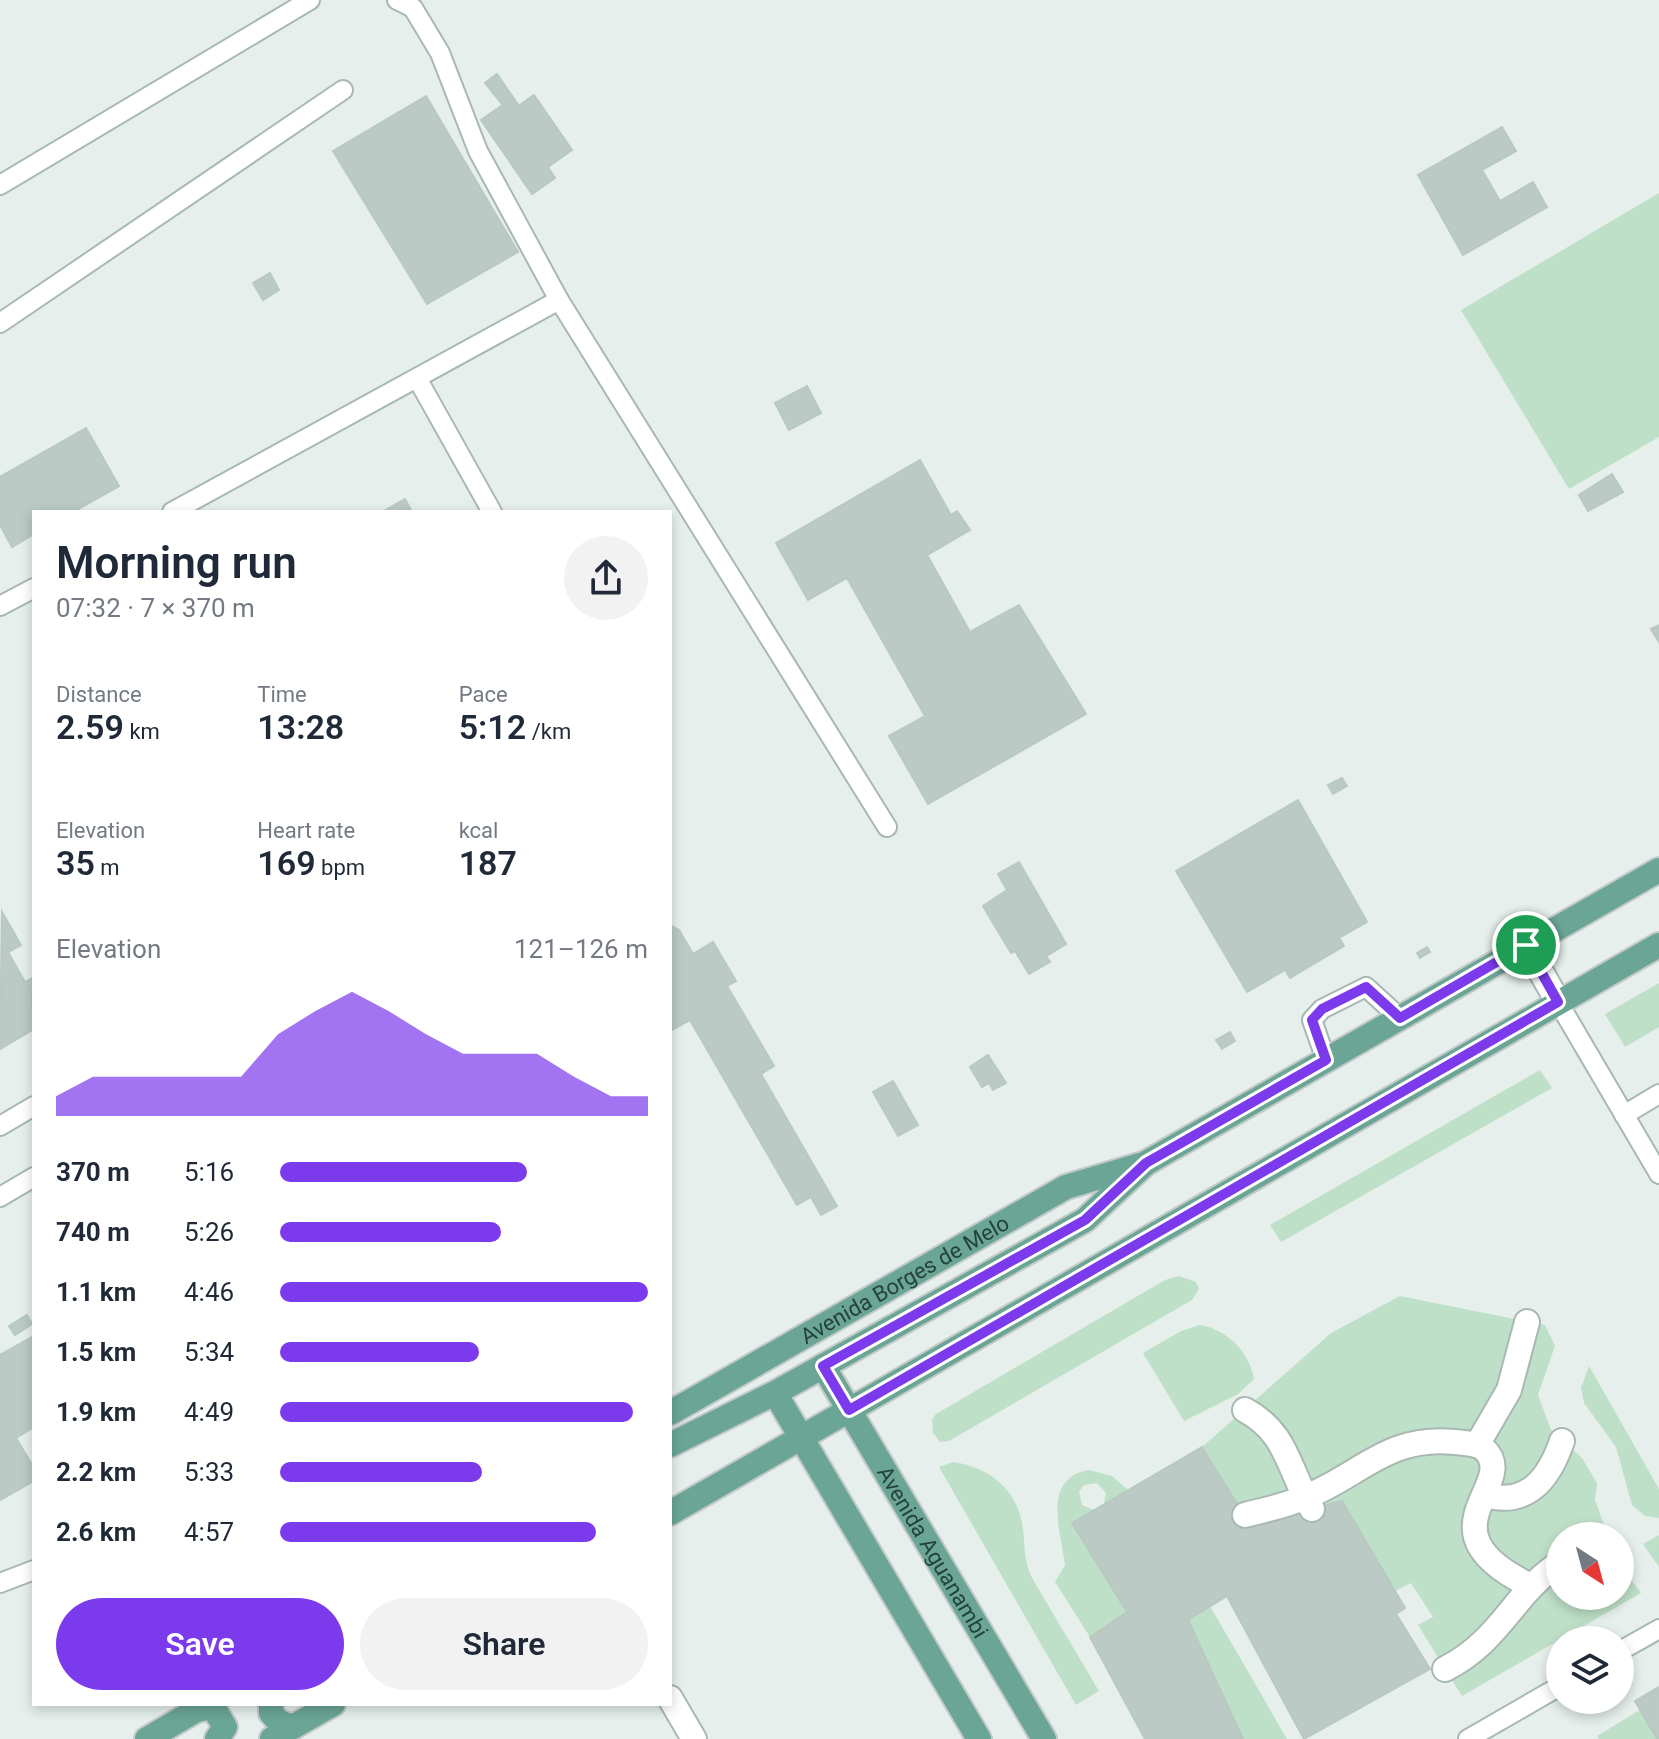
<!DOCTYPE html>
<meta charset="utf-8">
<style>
:root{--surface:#fff;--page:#f2f2f3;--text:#1f2937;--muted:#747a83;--accent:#7c3aed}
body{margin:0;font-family:Roboto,sans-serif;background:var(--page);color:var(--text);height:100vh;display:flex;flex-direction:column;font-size:30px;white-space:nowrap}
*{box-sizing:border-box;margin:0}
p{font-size:26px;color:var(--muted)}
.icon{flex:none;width:44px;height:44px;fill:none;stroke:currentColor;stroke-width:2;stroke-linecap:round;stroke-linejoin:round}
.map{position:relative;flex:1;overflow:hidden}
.drawer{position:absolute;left:32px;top:510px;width:640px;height:1196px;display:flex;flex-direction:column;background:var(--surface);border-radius:0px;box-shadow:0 4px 12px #0003}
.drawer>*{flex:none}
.needle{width:52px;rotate:144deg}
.tools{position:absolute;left:1546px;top:1522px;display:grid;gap:16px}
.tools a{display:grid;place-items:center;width:88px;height:88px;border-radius:50%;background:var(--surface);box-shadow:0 4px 12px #0003;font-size:40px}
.pin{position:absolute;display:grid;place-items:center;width:68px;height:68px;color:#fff;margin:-34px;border:4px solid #fff;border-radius:50%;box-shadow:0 2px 8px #0007}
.round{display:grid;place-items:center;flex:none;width:84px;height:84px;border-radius:42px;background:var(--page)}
.head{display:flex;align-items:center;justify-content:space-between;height:136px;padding:0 24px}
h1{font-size:44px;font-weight:600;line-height:60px}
.stats{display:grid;grid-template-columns:repeat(3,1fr);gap:12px;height:136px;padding:8px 24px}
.stats div{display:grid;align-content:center}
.stats b{font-size:34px;font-weight:600}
.stats small{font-size:22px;font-weight:400}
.stats p{font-size:22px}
.chart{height:224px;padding:16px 24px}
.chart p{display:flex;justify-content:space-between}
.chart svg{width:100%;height:144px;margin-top:8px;fill:var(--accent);opacity:.7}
.button{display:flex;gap:16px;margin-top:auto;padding:16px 24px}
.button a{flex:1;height:92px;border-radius:48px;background:var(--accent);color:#fff;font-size:32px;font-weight:600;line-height:92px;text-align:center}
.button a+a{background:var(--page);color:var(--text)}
ul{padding:0 24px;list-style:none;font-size:26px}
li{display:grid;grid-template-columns:128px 96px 1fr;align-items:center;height:60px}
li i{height:20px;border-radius:10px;background:var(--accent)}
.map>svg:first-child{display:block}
.green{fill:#bfe0c8}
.building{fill:#bbcac4;stroke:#b8c9c2;stroke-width:2}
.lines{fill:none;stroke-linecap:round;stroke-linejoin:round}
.lane-casing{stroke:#a8b8b2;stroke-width:22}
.street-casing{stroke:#a8b8b2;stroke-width:28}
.primary-casing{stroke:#c2cac8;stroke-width:28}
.lane{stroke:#fff;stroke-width:18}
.street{stroke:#fff;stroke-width:24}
.primary{stroke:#6aa596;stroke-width:24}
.route-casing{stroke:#fff;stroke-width:16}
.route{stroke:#7c3aed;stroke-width:10}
.labels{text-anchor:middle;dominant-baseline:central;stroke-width:6;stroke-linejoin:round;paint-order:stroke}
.street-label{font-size:22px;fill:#24423a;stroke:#f7fbf9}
</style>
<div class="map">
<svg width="1659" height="1739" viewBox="0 0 1659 1739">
<rect width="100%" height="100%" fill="#e6efeb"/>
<!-- green -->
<g class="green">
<polygon points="1659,193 1659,437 1569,489 1461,310"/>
<polygon points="1659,983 1659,1027 1625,1047 1605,1014"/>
<polygon points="1540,1070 1552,1088 1281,1242 1270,1225"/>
<polygon points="1179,1276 1196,1282 1199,1289 1192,1300 949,1441 940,1442 933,1433 932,1419 936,1414 1165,1280"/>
<polygon points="1400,1296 1545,1325 1555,1346 1538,1395 1551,1430 1582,1458 1597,1483 1595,1500 1608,1536 1560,1536 1560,1596 1620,1596 1620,1565 1641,1593 1462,1696 1418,1625 1433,1617 1411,1583 1395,1591 1342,1501 1250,1525 1202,1447 1331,1333"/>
<path d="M1200,1325C1227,1330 1249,1351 1254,1379L1238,1394L1184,1421L1143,1353L1181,1331Z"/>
<polygon points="1589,1366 1659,1489 1659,1518 1645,1516 1632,1505 1616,1447 1584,1403 1581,1388"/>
<path d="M953,1462C989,1467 1019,1490 1023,1529C1025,1547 1024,1561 1032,1578L1099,1691L1076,1705L939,1467Z"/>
<path d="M1089,1470L1112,1476L1128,1490L1104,1504L1106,1493L1097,1483L1084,1485L1079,1492L1082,1505L1094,1510L1072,1523L1127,1612L1090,1637L1055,1582L1065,1565C1061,1532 1041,1478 1089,1470Z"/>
<polygon points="1659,1535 1659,1567 1643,1544"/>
<polygon points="1210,1606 1287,1739 1243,1739 1188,1620"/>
<polygon points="1640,1710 1657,1739 1599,1739 1597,1736"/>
</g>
<!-- building -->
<g class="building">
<polygon points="497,74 519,106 509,113 485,83"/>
<polygon points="534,95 572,150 548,167 555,178 532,194 481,120 504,104 509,113"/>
<polygon points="426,96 518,252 427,304 333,151"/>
<polygon points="1502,127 1516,151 1482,170 1500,201 1533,182 1547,207 1463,255 1418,175"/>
<polygon points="270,273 279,290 263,300 253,283"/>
<polygon points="807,386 821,413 789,430 775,403"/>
<polygon points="86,428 119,486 73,512 34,512 34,534 12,547 0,525 0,477"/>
<polygon points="920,460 952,517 917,537 970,632 1019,605 1086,714 928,804 889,736 925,716 847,578 808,600 776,543"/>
<polygon points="1612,474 1623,492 1588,511 1579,495"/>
<polygon points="405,499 412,512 382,512"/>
<polygon points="957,511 970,530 927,555 917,537"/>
<polygon points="1659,625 1659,642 1651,629"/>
<polygon points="1342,778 1347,786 1333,794 1328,785"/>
<polygon points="1298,800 1367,922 1339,938 1344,946 1290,978 1285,970 1247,992 1176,871"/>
<polygon points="1019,862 1066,944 1045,957 1036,941 1011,953 983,906 1007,890 998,874"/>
<polygon points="2,912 21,945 8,952 25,982 34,977 31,1000 34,1029 0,1049"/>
<polygon points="670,925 679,930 693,954 713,942 736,981 727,986 774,1066 761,1074 837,1206 821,1215 811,1197 797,1205 690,1020 670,1031"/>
<polygon points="1036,941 1050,962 1029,974 1015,951"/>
<polygon points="1427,947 1430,952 1420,958 1417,953"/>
<polygon points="1230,1032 1235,1041 1222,1049 1216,1040"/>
<polygon points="988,1055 1006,1083 993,1090 989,1083 982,1087 970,1067"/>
<polygon points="893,1081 918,1125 898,1136 873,1092"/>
<polygon points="27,1315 32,1324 15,1335 9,1326"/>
<polygon points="34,1336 34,1427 16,1438 34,1468 34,1481 0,1500 0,1355"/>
<polygon points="1202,1447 1250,1525 1342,1501 1405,1608 1396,1614 1430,1669 1304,1739 1227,1596 1188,1620 1243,1739 1145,1739 1090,1637 1127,1612 1072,1523"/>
<polygon points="1659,1687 1659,1739 1657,1739 1635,1701"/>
</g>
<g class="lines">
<!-- lane casing -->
<g class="lane-casing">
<g id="lane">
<polyline points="397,0 413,8 440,53 478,151 559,300 887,827"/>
<polyline points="0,185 310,0"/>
<polyline points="0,323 343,90"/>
<polyline points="417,378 492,512"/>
<polyline points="172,512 559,300"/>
<polyline points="0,606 34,588"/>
<polyline points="1558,1002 1659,1174"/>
<polyline points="1326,1060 1312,1020 1322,1009 1366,987 1400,1018"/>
<polyline points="1624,1115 1659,1094"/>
<polyline points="0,1126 34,1106"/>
<polyline points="0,1197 34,1177"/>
<polyline points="0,1583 34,1570"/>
<polyline points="1620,1651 1659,1629"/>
<polyline points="1468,1739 1560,1686"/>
</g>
</g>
<!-- street casing -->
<g class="street-casing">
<g id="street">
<polyline points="1526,945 1558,1002"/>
<path d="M1245,1410C1288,1433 1288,1470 1312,1509"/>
<polyline points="1477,1445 1509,1390 1527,1322"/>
<path d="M1485,1495C1527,1507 1549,1479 1562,1441"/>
<path d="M1245,1515C1264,1510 1285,1506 1303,1498C1359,1477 1386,1435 1455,1442C1464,1443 1477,1443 1484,1449C1522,1484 1414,1530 1531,1586"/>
<path d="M1445,1669C1502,1640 1513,1593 1560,1563"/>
<polyline points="670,1698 694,1739"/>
</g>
</g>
<!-- primary casing -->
<g class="primary-casing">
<g id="primary">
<path id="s1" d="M823,1366L1044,1739"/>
<polyline points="775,1393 979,1739"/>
<path id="s2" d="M670,1413L1066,1187L1140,1165"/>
<polyline points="670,1445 775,1393 1085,1220 1146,1163 1659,870"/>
<polyline points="670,1513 1659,945"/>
<polyline points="271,1704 271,1713 279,1722 293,1727"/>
<polyline points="197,1710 213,1707 225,1727 217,1739"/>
<polyline points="147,1739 207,1704"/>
<polyline points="272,1739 333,1704"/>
</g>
</g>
<!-- lane -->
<use href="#lane" class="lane"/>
<!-- street -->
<use href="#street" class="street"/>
<!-- primary -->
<use href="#primary" class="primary"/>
</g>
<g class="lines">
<!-- route casing -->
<g class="route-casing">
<polygon id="route" points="1526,945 1558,1002 849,1410 823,1366 1085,1220 1146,1163 1326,1060 1312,1020 1322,1009 1366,987 1400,1018"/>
</g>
<!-- route -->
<use href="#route" class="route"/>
</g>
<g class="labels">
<!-- street labels -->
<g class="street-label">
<text stroke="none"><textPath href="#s2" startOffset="270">Avenida Borges de Melo</textPath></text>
<text stroke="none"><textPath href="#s1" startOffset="216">Avenida Aguanambi</textPath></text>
</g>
</g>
</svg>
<div class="tools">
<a><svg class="needle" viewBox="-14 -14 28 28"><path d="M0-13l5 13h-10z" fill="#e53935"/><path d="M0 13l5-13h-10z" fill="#747a83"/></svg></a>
<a><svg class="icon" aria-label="layers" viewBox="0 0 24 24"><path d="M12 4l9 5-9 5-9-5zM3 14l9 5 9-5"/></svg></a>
</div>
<div class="pin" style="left:1526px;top:945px;background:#1e9e55"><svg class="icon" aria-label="arrive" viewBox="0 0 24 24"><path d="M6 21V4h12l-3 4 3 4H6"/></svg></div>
<section class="drawer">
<div class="head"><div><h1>Morning run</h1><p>07:32 · 7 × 370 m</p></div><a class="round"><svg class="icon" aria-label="share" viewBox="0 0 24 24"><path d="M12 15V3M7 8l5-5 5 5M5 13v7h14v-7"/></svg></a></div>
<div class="stats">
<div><p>Distance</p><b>2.59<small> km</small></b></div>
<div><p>Time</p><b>13:28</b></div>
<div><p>Pace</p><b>5:12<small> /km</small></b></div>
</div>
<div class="stats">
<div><p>Elevation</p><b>35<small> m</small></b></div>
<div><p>Heart rate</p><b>169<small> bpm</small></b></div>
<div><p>kcal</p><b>187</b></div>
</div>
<div class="chart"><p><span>Elevation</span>121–126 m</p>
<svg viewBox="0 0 160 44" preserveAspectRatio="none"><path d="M0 44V38L10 32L20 32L30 32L40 32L50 32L60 19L70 12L80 6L90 12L100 19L110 25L120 25L130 25L140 32L150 38L160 38V44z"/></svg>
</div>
<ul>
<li><b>370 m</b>5:16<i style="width:67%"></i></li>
<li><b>740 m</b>5:26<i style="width:60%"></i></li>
<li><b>1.1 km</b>4:46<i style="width:100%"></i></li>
<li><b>1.5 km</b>5:34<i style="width:54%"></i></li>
<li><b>1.9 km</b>4:49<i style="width:96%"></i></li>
<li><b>2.2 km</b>5:33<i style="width:55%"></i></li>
<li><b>2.6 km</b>4:57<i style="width:86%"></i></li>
</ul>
<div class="button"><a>Save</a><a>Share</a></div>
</section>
</div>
